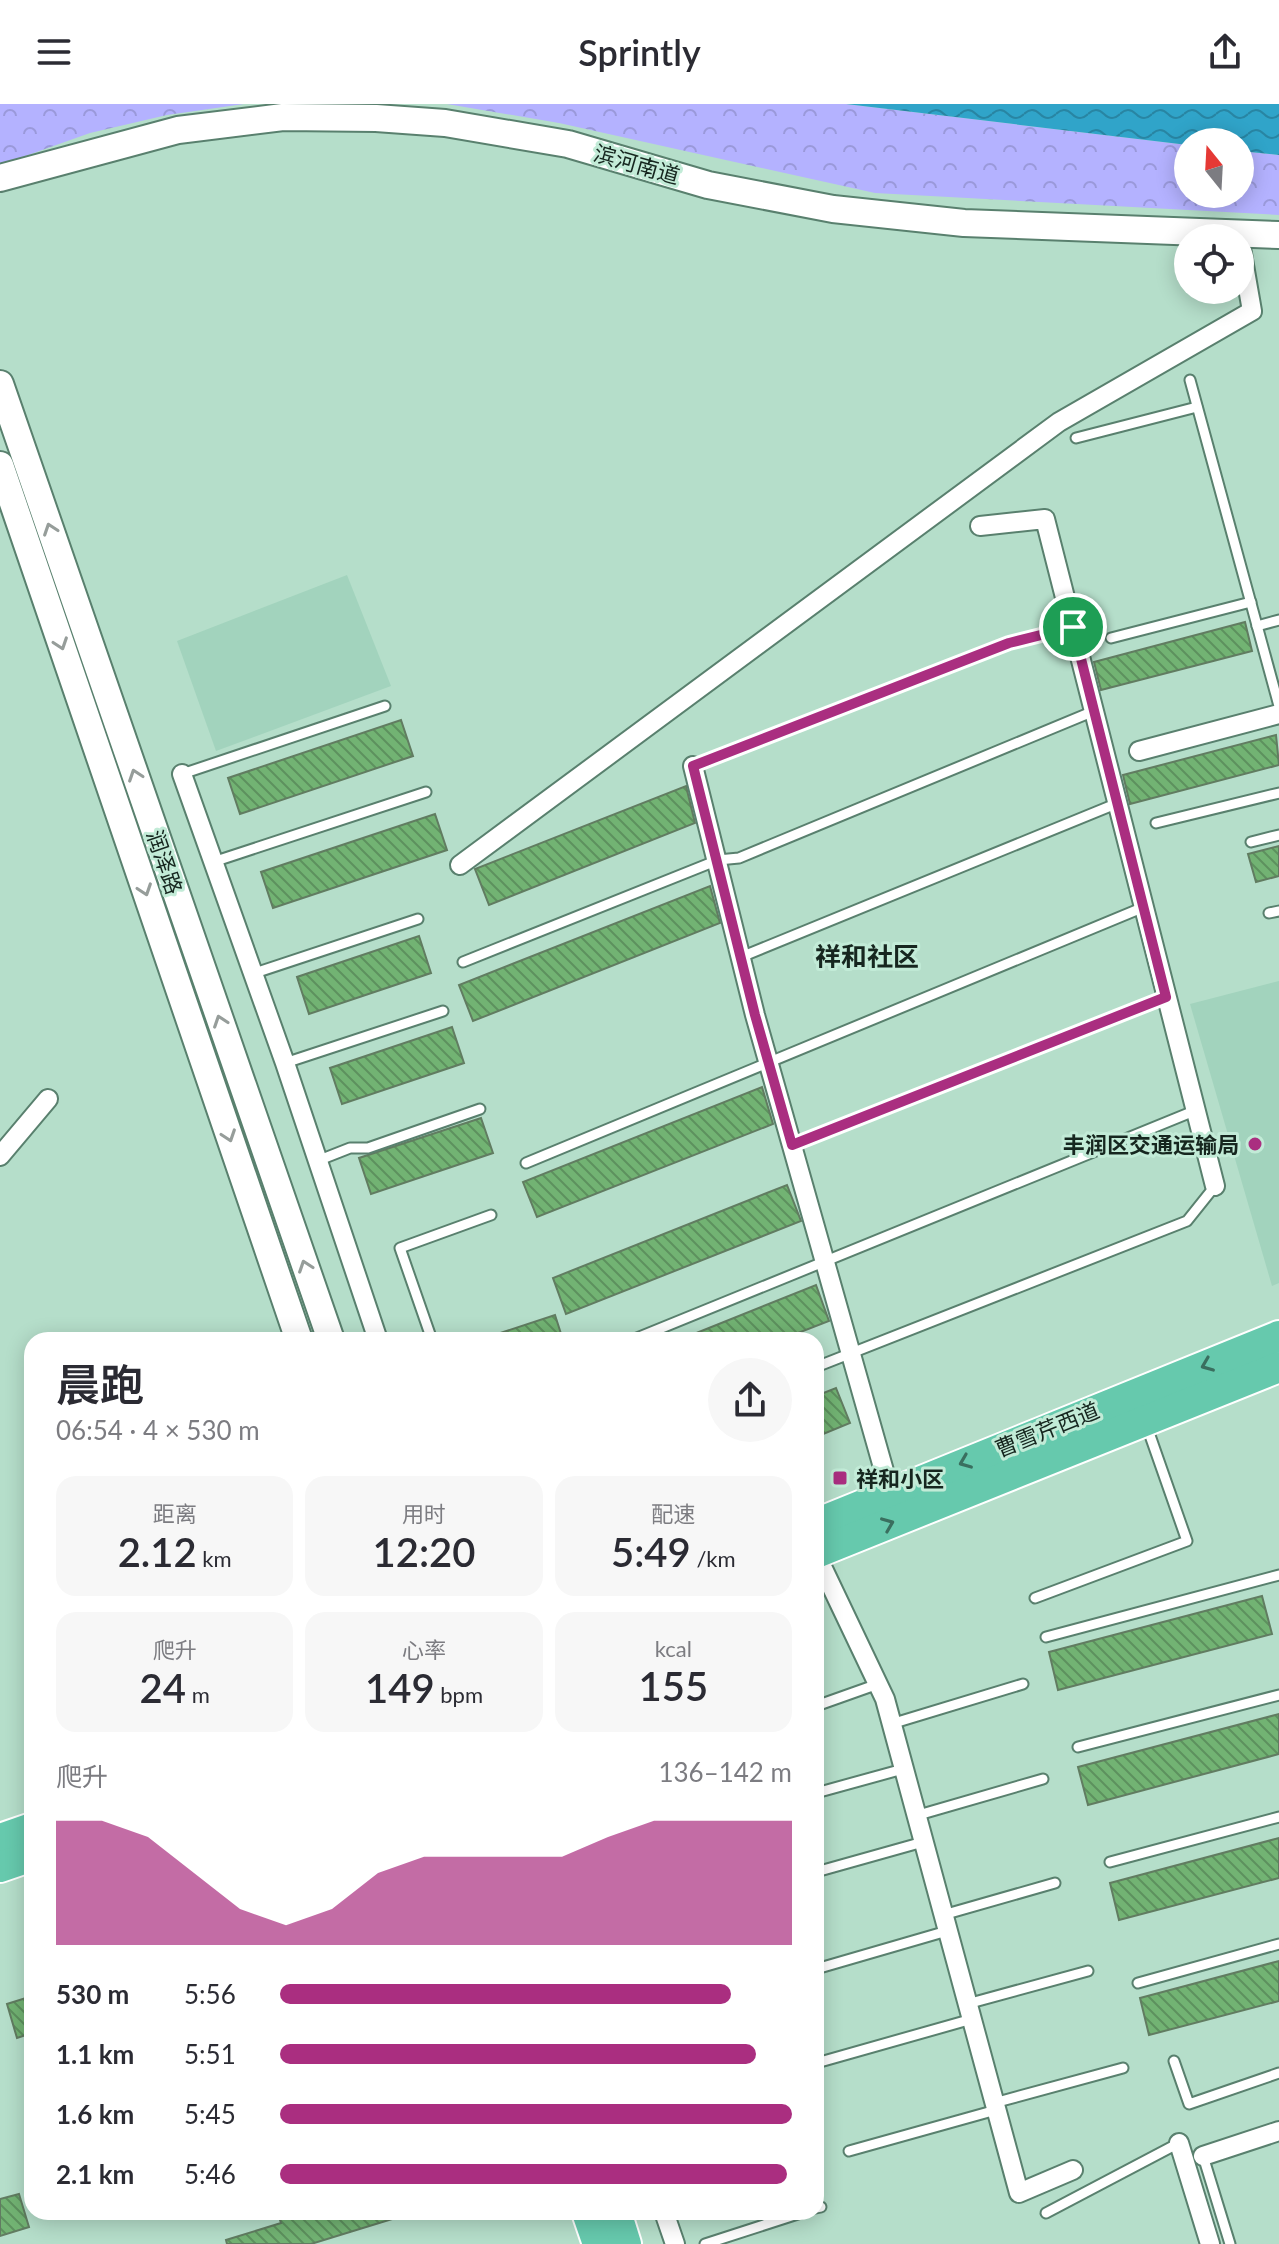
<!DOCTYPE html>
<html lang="zh">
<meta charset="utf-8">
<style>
:root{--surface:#fff;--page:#f7f7f7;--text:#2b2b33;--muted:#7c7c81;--accent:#aa2e80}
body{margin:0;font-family:Lato,"Noto Sans SC",sans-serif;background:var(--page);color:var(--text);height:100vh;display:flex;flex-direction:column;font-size:30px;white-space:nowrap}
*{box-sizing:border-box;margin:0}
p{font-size:26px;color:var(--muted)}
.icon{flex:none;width:44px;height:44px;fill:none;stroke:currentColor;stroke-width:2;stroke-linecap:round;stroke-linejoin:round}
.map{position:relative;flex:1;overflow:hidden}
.sheet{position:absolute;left:24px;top:1228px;width:800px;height:888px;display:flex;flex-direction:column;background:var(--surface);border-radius:24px;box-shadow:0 4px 20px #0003}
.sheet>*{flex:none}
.needle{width:52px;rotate:342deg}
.fabs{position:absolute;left:1174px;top:24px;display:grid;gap:16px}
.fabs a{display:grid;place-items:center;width:80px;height:80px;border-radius:50%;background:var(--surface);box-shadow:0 4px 20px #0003;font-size:40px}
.pin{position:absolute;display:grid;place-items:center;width:68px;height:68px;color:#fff;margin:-34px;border:4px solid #fff;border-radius:50%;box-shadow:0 2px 8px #0007}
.round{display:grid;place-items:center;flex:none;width:84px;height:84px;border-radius:42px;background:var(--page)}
.headline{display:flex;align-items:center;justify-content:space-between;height:136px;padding:0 32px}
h1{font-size:44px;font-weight:600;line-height:60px}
.stats{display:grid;grid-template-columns:repeat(3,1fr);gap:12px;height:136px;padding:8px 32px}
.stats div{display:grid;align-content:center;border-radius:20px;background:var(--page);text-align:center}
.stats b{font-size:40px;font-weight:600}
.stats small{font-size:22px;font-weight:400}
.stats p{font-size:22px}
.chart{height:224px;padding:16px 32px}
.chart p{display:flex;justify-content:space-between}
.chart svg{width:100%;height:144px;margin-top:8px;fill:var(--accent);opacity:.7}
ul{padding:0 32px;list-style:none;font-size:26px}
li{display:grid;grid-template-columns:128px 96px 1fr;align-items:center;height:60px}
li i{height:20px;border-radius:10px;background:var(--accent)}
header{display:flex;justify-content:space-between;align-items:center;height:104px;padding:0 32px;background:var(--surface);font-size:36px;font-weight:600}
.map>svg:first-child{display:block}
.built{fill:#a2d3bd}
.park{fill:url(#park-crowns)}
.water{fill:url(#water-waves)}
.building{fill:url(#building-back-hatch);stroke:#617c61;stroke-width:2}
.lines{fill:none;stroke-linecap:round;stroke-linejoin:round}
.lane-casing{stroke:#59806e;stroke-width:13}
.street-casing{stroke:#59806e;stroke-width:22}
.secondary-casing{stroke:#59806e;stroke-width:30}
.primary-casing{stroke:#fff;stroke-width:34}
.lane{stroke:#fff;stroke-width:9}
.street{stroke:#fff;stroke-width:18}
.secondary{stroke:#fff;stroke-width:26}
.primary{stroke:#66c9ad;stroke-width:30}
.oneway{stroke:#969d9a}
.oneway2{stroke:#3a6f5f}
.route-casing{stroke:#fff;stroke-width:16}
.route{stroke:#aa2e80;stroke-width:10}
.poi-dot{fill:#aa2e80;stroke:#c2ebd7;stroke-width:3}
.labels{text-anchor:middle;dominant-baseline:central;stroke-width:6;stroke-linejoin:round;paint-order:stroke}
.street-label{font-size:22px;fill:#16261f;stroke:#c2ebd7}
.poi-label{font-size:22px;font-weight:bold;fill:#16261f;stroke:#c2ebd7;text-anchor:end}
.quarter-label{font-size:26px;font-weight:bold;fill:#16261f;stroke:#c2ebd7}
</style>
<header><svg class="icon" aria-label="menu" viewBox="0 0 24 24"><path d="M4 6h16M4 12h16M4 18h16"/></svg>Sprintly<svg class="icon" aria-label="share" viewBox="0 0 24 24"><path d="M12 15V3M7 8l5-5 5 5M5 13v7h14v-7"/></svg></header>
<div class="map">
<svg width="1279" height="2140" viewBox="0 0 1279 2140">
<defs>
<pattern id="park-crowns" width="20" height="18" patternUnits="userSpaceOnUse" patternTransform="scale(2)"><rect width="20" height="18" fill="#b4b2ff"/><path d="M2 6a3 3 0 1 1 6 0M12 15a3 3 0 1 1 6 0" fill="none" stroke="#9a99da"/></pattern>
<pattern id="water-waves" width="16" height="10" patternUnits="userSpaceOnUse" patternTransform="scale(2)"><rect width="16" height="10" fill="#30a4c9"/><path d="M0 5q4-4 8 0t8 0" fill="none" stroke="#2885a3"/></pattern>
<pattern id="building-back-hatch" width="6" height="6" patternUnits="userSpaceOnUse" patternTransform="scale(2)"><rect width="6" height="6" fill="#72b373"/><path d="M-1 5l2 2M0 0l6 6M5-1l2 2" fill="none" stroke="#5d915e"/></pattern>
</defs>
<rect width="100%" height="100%" fill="#b5deca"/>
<!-- built -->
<g class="built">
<polygon points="347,471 391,582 216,647 177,537"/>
<polygon points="1279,877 1279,1179 1272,1182 1190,900"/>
</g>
<!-- park -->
<g class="park">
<polygon points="0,0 244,0 167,11 90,29 0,61"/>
<polygon points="447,0 846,0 1188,41 1188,90 1240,90 1240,47 1279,51 1279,111 875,89 559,19"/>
</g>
<!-- water -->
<polygon class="water" points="846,0 1279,0 1279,51 1240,47 1240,38 1188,38 1188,41"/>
<!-- building -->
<g class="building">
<polygon points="1245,518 1252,547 1101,586 1094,558"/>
<polygon points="401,616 413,652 240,710 228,674"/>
<polygon points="1276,631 1279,661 1130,700 1123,671"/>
<polygon points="686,682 695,719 489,801 475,765"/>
<polygon points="435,710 447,746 273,804 261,768"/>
<polygon points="1279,742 1279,772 1256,778 1248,750"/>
<polygon points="710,782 720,819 473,917 459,881"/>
<polygon points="419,832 431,869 309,910 297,873"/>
<polygon points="452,923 464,959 342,1000 330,964"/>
<polygon points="762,983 773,1020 537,1113 523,1078"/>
<polygon points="481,1014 493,1049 371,1090 359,1054"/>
<polygon points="787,1081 801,1117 566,1210 553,1174"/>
<polygon points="816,1181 829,1217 780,1236 679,1236"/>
<polygon points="555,1211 563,1236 488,1236 488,1233"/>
<polygon points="836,1284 850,1319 816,1333 816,1292"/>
<polygon points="1262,1492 1272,1530 1058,1586 1049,1548"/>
<polygon points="1279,1610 1279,1650 1088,1701 1078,1663"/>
<polygon points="1279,1734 1279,1774 1119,1816 1110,1779"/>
<polygon points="1279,1857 1279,1897 1149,1931 1140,1894"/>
<polygon points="32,1892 32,1929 17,1934 7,1900"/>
<polygon points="19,2090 29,2123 0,2132 0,2095"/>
<polygon points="295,2108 402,2108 402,2112 311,2140 227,2140 226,2136 281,2119 279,2113"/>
</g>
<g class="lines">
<!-- lane casing -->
<g class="lane-casing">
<g id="lane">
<polyline points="1190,276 1279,602"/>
<polyline points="1076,334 1197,303"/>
<polyline points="1257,522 1279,516"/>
<polyline points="1111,534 1251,498"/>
<polyline points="693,662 1009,539 1072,523"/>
<polyline points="182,670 385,602"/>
<polyline points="1156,719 1279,689"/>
<polyline points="1251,738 1279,731"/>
<polyline points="213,758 426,688"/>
<polyline points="1269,809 1279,807"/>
<polyline points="741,853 1118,699"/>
<polyline points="463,858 718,756 739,754 1094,607"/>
<polyline points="252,870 418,815"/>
<polyline points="285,959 443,907"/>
<polyline points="792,1041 1166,893"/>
<polyline points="317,1057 350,1044 368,1044 480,1005"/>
<polyline points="526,1059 1144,803"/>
<polyline points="432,1236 400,1144 491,1111"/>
<polyline points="632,1236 1194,1007"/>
<polyline points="816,1263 1187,1117 1215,1082"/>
<polyline points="1035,1494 1187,1437 1146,1320"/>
<polyline points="1046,1533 1279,1471"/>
<polyline points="816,1602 878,1580"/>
<polyline points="891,1620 1023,1580"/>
<polyline points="1078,1643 1279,1591"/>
<polyline points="816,1689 903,1665"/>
<polyline points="915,1712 1043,1675"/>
<polyline points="1110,1758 1279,1713"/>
<polyline points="816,1768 923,1738"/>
<polyline points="943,1811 1055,1779"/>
<polyline points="816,1865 947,1827"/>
<polyline points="1138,1879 1279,1840"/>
<polyline points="967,1900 1088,1867"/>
<polyline points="1174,1957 1189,2000 1279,1969"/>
<polyline points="820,1958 972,1915"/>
<polyline points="994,1999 1123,1964"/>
<polyline points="849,2047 996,2006"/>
<polyline points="1203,2052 1230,2140"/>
<polyline points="816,2104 821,2103"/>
<polyline points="1046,2109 1179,2039"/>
<polyline points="705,2140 804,2108"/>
</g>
</g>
<!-- street casing -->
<g class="street-casing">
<g id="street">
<polyline points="980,422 1045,415 1215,1082"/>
<polyline points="1139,647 1279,610"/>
<polyline points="693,662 755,911 890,1388"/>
<polyline points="182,670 285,959 378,1236"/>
<polyline points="460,761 1059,318 1252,207 1240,138"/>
<polyline points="0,1052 48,995"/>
<polyline points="816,1450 885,1595 1019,2089 1073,2066"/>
<polyline points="1179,2039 1210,2140"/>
<polyline points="1203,2052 1279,2027"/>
<polyline points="664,2108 675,2140"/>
</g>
</g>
<!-- secondary casing -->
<g class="secondary-casing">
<g id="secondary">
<polyline points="0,74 178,26 283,13 376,14 445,19 568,40 708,81 833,105 964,119 1279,131"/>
<polyline points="0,280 331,1236"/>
<polyline points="0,361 299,1236"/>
</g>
</g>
<!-- primary casing -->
<g class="primary-casing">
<g id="primary">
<polyline points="816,1420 1279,1232"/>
<polyline points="816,1449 1279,1263"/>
<polyline points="0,1735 32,1724"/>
<polyline points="0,1763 32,1752"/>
<polyline points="587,2108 598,2140"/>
<polyline points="616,2108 626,2140"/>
</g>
</g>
<!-- lane -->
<use href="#lane" class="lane"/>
<!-- street -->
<use href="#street" class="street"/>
<!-- secondary -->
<use href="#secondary" class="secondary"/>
<!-- primary -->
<use href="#primary" class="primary"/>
</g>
<!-- one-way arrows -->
<defs><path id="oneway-chevron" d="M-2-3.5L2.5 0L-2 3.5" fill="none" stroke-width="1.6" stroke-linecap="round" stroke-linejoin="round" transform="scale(2)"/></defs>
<g class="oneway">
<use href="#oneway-chevron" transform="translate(50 425) rotate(-109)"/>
<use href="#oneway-chevron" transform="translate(61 540) rotate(71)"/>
<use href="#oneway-chevron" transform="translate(135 671) rotate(-109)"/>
<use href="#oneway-chevron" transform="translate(145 786) rotate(71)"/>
<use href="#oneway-chevron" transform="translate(220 917) rotate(-109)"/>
<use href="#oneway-chevron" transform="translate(229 1032) rotate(71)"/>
<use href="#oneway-chevron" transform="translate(305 1162) rotate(-109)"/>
</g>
<g class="oneway2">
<use href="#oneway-chevron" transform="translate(1207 1261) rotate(158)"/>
<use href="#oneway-chevron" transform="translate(965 1358) rotate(158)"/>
<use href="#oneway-chevron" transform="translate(888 1420) rotate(-22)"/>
</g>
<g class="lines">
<!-- route casing -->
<g class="route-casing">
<polygon id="route" points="1073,523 1166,893 792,1041 755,911 693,662 1009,539"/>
</g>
<!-- route -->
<use href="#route" class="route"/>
</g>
<!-- markers -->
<g class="poi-dot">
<circle cx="1255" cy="1040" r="8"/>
<rect x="832" y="1366" width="16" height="16" rx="4"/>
</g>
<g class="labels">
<!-- street labels -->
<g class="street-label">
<text transform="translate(637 60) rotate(16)">滨河南道</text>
<text transform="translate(165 758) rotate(71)">润泽路</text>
<text transform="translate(1047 1325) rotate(-22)">曹雪芹西道</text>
</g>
<!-- poi labels -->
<g class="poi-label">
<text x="1239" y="1040">丰润区交通运输局</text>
<text x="856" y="1374" text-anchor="start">祥和小区</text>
</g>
<!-- quarter labels -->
<g class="quarter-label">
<text x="867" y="852">祥和社区</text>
</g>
</g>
</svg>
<div class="fabs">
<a><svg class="needle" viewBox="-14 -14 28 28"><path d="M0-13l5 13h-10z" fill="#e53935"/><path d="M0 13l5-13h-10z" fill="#7c7c81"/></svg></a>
<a><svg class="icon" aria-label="locate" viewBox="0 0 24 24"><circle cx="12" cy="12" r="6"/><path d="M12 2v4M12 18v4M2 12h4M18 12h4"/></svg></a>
</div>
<div class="pin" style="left:1073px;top:523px;background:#1e9e55"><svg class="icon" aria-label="arrive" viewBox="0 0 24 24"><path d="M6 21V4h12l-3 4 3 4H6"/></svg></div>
<section class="sheet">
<div class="headline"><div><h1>晨跑</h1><p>06:54 · 4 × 530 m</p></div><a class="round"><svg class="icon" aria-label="share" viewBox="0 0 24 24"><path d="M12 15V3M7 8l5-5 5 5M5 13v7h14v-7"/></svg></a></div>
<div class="stats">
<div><p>距离</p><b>2.12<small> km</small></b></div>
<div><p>用时</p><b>12:20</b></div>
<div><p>配速</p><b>5:49<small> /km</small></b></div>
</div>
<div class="stats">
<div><p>爬升</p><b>24<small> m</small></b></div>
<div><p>心率</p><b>149<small> bpm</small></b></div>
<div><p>kcal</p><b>155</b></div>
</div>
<div class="chart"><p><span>爬升</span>136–142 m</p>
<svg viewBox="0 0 160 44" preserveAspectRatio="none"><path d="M0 44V6L10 6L20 11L30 22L40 33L50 38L60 33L70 22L80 17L90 17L100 17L110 17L120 11L130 6L140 6L150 6L160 6V44z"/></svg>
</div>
<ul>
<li><b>530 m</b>5:56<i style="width:88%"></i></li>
<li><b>1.1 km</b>5:51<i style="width:93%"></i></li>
<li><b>1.6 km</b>5:45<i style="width:100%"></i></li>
<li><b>2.1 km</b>5:46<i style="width:99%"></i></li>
</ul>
</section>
</div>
